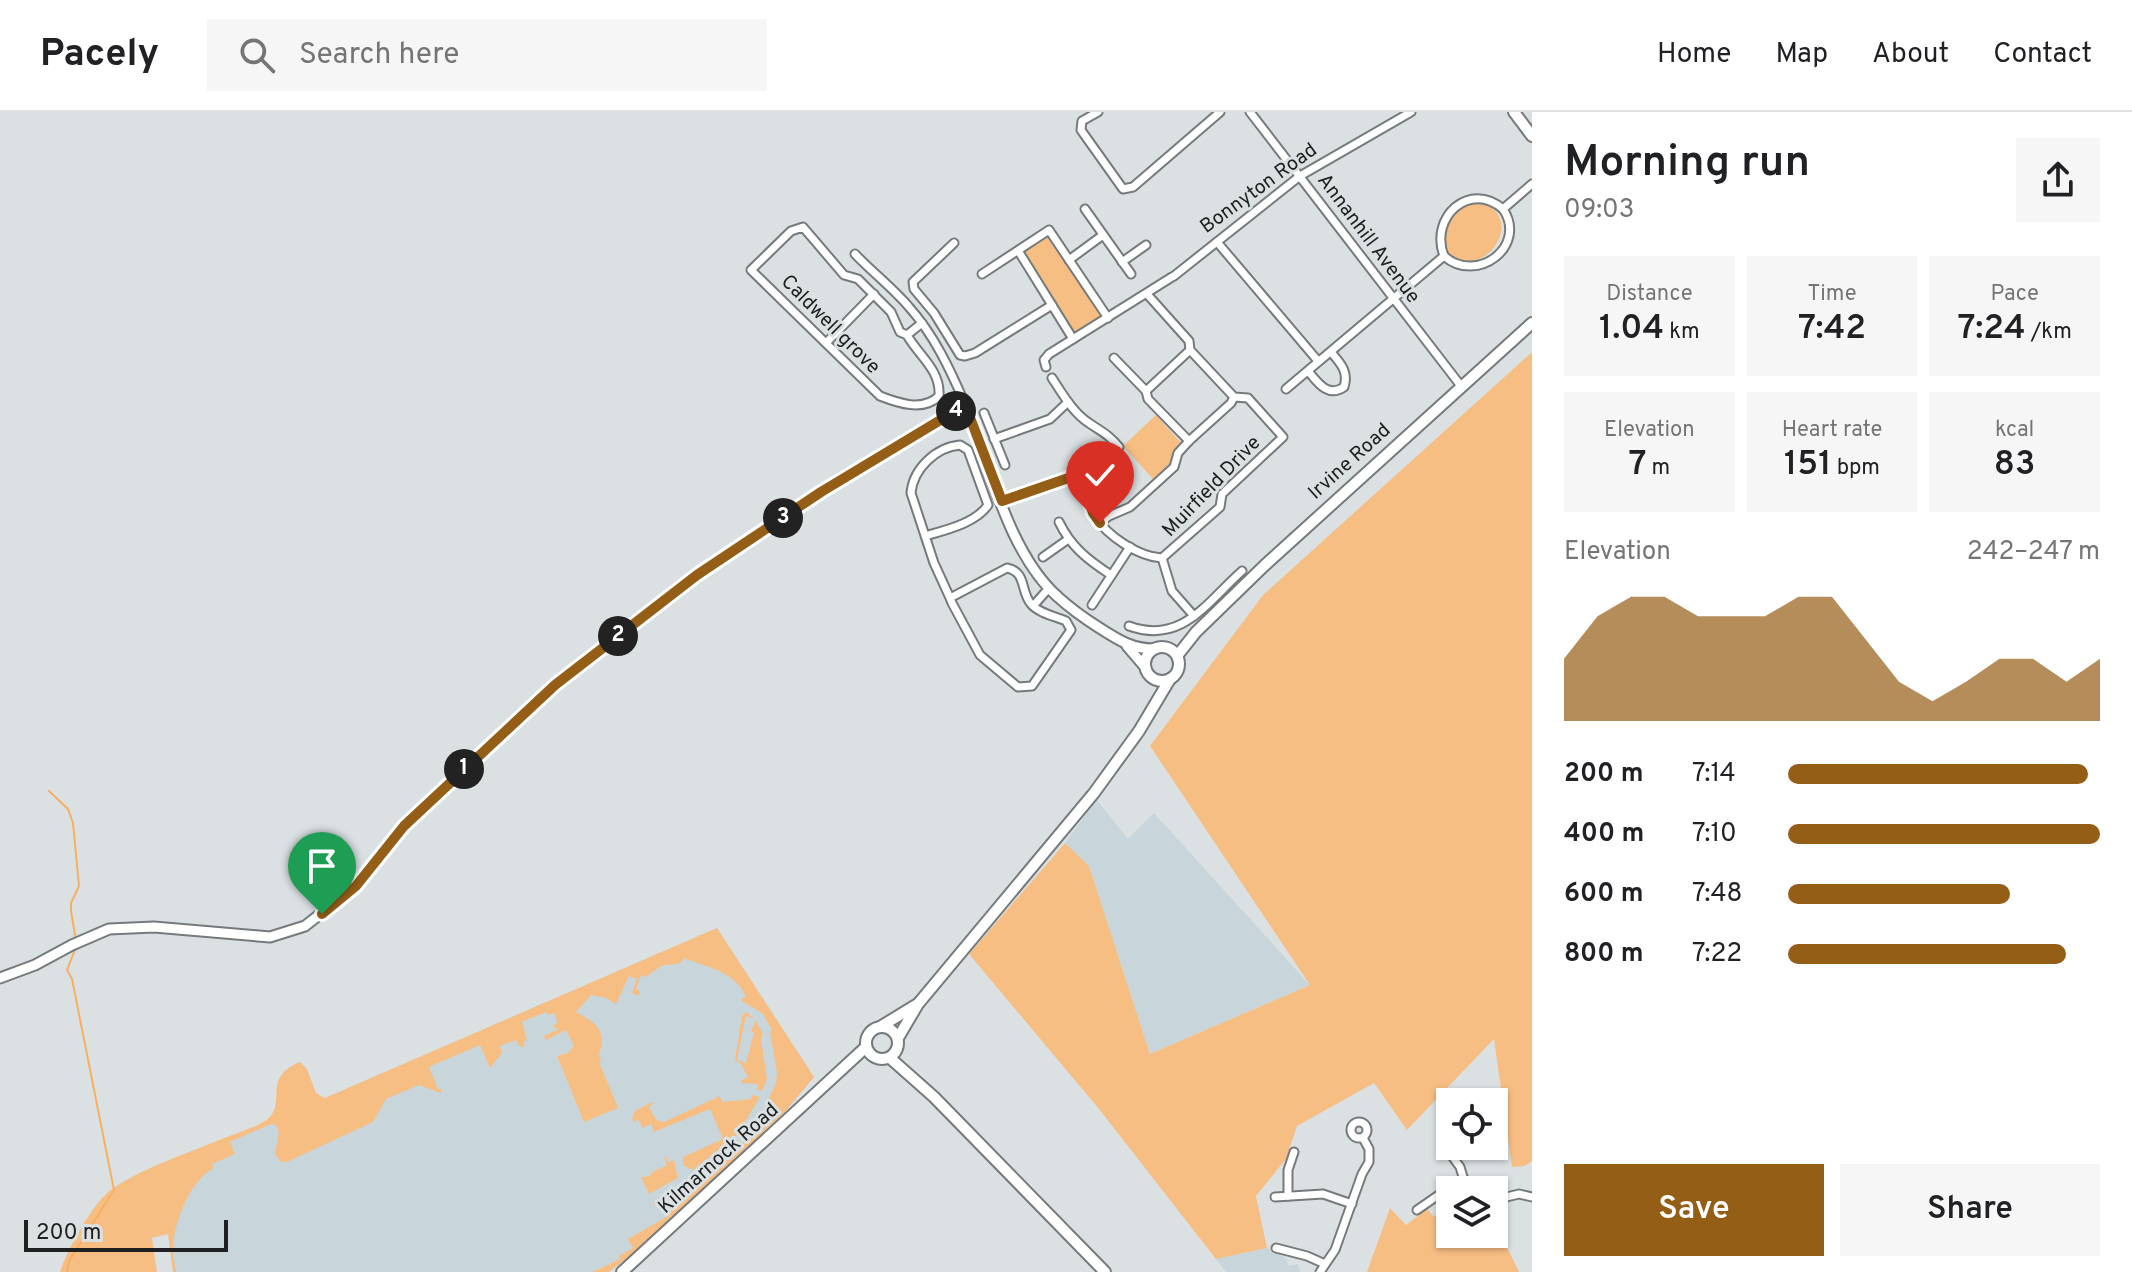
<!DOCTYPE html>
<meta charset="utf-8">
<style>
:root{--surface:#fff;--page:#f6f6f6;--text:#202124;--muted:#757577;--line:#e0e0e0;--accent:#955e17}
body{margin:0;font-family:Overpass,sans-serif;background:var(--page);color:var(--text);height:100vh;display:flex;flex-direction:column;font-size:30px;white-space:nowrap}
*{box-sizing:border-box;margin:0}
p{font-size:26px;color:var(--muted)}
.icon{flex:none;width:44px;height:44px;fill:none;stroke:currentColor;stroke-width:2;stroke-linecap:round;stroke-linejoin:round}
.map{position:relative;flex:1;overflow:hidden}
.sheet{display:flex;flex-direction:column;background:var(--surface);width:600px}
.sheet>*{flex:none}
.buttons{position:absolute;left:1436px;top:976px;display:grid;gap:16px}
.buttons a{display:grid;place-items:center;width:72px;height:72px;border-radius:0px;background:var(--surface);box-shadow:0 2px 6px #0004;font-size:40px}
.scale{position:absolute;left:24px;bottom:20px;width:204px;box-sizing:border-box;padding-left:8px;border:4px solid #1e2021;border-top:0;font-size:22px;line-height:28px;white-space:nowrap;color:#1e2021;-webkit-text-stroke:6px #dbe1e3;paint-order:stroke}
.pin{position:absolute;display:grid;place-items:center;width:68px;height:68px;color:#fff;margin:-82px -34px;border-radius:50% 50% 50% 0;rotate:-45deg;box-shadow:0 0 8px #0007}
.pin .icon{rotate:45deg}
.km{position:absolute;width:40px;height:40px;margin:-20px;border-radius:50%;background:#222;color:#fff;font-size:22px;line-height:40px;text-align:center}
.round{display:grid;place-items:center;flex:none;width:84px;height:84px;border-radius:0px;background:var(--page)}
.headline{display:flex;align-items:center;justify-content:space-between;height:136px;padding:0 32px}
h1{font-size:44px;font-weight:600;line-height:60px}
.figures{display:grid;grid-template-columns:repeat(3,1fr);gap:12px;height:136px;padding:8px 32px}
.figures div{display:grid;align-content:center;border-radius:0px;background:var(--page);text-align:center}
.figures b{font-size:34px;font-weight:600}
.figures small{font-size:22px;font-weight:400}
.figures p{font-size:22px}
.chart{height:224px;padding:16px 32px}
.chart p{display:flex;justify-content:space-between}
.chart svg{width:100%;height:144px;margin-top:8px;fill:var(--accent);opacity:.7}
.cta{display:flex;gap:16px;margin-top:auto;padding:16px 32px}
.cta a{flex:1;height:92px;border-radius:0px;background:var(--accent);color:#fff;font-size:32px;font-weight:600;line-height:92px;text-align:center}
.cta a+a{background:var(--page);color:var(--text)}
ul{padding:0 32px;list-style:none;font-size:26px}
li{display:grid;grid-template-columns:128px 96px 1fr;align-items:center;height:60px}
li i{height:20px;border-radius:10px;background:var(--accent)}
header{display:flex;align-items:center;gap:48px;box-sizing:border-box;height:112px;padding:0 40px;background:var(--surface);border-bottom:2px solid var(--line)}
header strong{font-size:38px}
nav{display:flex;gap:44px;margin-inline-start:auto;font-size:28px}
.search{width:560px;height:72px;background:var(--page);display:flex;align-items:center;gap:20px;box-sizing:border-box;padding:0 28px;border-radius:0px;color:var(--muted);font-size:30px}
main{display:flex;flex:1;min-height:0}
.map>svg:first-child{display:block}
.built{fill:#c8d6db}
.green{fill:#f7be83}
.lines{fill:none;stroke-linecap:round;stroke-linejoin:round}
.stream{stroke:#f7af61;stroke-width:2}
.minor-casing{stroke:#757a7c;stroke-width:11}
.tertiary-casing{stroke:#757a7c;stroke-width:13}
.secondary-casing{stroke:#757a7c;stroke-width:14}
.minor{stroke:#fff;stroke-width:7}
.tertiary{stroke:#fff;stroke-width:9}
.secondary{stroke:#fff;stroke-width:10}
.route-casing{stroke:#fff;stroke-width:16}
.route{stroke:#955e17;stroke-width:10}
.labels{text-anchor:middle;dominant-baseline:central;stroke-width:6;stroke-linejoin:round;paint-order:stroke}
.street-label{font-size:20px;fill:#1e2021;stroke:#dbe1e3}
</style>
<header>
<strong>Pacely</strong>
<div class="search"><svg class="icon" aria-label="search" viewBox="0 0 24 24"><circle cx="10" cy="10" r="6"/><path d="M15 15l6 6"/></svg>Search here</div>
<nav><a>Home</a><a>Map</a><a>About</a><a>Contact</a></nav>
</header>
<main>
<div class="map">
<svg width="1532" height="1160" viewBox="0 0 1532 1160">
<rect width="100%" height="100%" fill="#dbe1e3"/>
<!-- built -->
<g class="built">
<polygon points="1097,688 1128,727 1154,701 1310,873 1150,942 1089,754 1065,731"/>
<polygon points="717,816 814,965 785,1000 639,1137 609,1160 173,1160 168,1121 196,1042"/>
<polygon points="1267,1136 1286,1146 1289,1154 1298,1152 1300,1160 1226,1160 1216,1147"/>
</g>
<!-- green -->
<g class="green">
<path d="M1480,90C1532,107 1478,178 1443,137C1442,108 1451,96 1480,90Z"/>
<polygon points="1046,124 1050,125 1101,203 1101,208 1076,221 1073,220 1023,141"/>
<polygon points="1532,240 1532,1049 1525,1054 1512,1055 1494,927 1407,1018 1374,971 1297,1014 1286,1047 1256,1084 1267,1136 1216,1147 1099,997 969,842 1065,731 1089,754 1150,942 1310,873 1150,634 1263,483"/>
<polygon points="1156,303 1180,330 1173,339 1172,350 1153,367 1123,334"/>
<path d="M717,816L814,965L785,1000L639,1137L609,1160H592L620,1147L619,1144L633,1136L628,1127L668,1104L666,1099L674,1097L675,1094L685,1088L678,1080L654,1093L653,1090L685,1074L736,1037L750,1023L776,972L777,960L770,920L772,918L762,901L742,889L741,887L746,885C736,860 707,855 684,846L681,851L661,854L646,865L641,863L636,877L640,879L639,884L632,881L637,867L629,864L616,892L606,886L591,883L576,900C594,910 608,917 599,942L601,948L599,950L618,996L584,1010L557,944L568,941L574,934L566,918L546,928L544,924L559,917L555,916L553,913L558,911L554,901L548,903L546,900L522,910L527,928L523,930L525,935L519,934L516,928L500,934L502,941L490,956L480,933L429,955L438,977H441V981L419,973L386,987L373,1010L287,1050H281L275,1042L279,1020L276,1013L271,1012L230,1030L235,1042L212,1052L214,1056C190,1068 175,1109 173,1134C172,1143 175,1152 176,1160H173L168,1122L152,1126L157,1160H60C67,1138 93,1090 112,1077C142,1056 186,1042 219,1028C234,1022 252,1017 265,1009C290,992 259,967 300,950L307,957L316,981L325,986Z"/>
<polygon points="746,900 755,907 746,904 737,948 746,951 754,921 751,919 756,908 763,923 761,927 767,967 762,979 757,977 758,972 741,971 741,969 748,965 741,952 735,948 742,904"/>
<polygon points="752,983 760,985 737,1023 693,1058 683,1053 683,1045 723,1027 710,997 654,1020 651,1012 642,1016 639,1008 634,1010 632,1006 635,999 652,990 653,992 649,995 656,1008 664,1010 720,984 722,990 751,987"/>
<polygon points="664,1045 666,1045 668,1050 674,1048 678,1066 649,1082 641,1065 650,1064 651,1061 667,1053"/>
<polygon points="1445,1085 1450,1085 1450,1122 1494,1122 1494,1108 1519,1160 1367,1160 1390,1096 1406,1113 1427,1097 1434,1105 1441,1099 1436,1092"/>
</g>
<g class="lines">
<!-- stream -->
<g class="stream">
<polyline points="49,679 68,697 73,711 79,774 71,791 71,799 76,829"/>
<polyline points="67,1160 69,1149 114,1078 72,867 67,858 76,835"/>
</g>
<!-- minor casing -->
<g class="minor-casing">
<g id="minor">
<polyline points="1098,0 1082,9 1081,18 1123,77 1133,75 1220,0"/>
<polyline points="1250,0 1461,274"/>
<polyline points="1085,97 1131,162"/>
<polyline points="1217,130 1318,249"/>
<polyline points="954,131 913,170 914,177 934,201 960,243 965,244 975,241 1052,193"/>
<polyline points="1019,140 1073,227"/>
<path d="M855,142C872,160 893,176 909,195C934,223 950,257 965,292L964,298"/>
<path d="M1444,144C1477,173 1528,134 1503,97L1532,72"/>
<polyline points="1069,148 1103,123"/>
<polyline points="1122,150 1146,133"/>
<polyline points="982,162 1049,118 1108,206"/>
<polyline points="1174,164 1300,64 1411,0"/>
<path d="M907,223L900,220L891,200L858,167L844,163L803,115L791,119L751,158L880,284C898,291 923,300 939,284C941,258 918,243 907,223L922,211"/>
<polyline points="826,231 874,182"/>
<polyline points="1114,246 1146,279"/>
<polyline points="1046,255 1044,248 1049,242 1172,165"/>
<path d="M1308,259C1318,271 1328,286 1344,275C1349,259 1340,251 1331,240"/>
<path d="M1286,277L1444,144C1429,105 1470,68 1503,97"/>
<polyline points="984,301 1005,353"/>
<polyline points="994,327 1050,307 1068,290"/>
<polyline points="1189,329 1148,287 1146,279 1190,238"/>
<path d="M1080,362C1085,376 1088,391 1095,404C1107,424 1139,445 1162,446L1220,395L1222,382L1283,325L1248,286L1234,285L1190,238L1189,229L1147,182"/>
<path d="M1002,389C1031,380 1105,362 1119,335C1108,322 1102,320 1089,311C1073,301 1062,281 1052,266"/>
<path d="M1059,410C1071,435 1088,448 1111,463"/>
<polyline points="1100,411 1109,404 1130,395 1174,355 1178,341 1189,329 1231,291 1234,285"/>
<path d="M925,424C946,418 976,411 988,393L968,338L960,333C936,335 913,357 911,381L934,451L950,486L952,491L980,543L1018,575L1032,574L1071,518L1066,509C1055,504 1040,502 1031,492C1020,479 1027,460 1007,456L950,486"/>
<polyline points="1043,445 1067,428"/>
<polyline points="1162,446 1172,479 1194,504"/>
<polyline points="1092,493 1130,435"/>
<polyline points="1033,494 1049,476"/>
<path d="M1129,514C1182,533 1206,491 1242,459"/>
<polyline points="1480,990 1482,982"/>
<circle cx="1359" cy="1018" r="8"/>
<polyline points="1450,1022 1444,1033 1460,1055 1467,1078"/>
<polyline points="1288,1084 1288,1058 1294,1040"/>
<polyline points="1275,1085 1323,1082 1352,1092"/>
<polyline points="1494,1088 1519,1082 1532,1085"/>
<polyline points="1417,1098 1440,1082 1450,1081"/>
<polyline points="1276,1136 1307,1144 1325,1152"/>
<polyline points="1320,1160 1335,1138 1362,1062 1369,1050 1369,1037 1363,1026"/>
</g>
</g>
<!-- tertiary casing -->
<g class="tertiary-casing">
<g id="tertiary">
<polyline points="1127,534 1145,555"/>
<path d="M0,866L35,853L72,833L109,817L154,815L270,825L305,814L356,774L404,714L555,573L697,463L821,380L957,298H964L969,303C991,360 1011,444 1058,485C1070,496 1084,506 1098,515C1117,527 1131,537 1154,537"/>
</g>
</g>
<!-- secondary casing -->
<g class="secondary-casing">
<g id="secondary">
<polyline points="1514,0 1532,24"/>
<circle cx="1162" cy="552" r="17"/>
<polyline points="1177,544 1196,520 1265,453 1532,211"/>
<circle cx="882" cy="931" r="16"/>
<polyline points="880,915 916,893"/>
<polyline points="898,926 918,892 1094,681 1139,619 1170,567"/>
<polyline points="890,946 934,985 1105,1160"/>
<polyline points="622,1160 866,935"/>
</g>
</g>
<!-- minor -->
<use href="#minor" class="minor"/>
<!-- tertiary -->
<use href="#tertiary" class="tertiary"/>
<!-- secondary -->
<use href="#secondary" class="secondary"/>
</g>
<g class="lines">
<!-- route casing -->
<g class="route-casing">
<polyline id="route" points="322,802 356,774 404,714 555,573 697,463 821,380 957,298 964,298 969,303 1002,389 1080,362 1093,401 1100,411"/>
</g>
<!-- route -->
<use href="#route" class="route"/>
</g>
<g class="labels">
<!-- street labels -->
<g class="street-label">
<text transform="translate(1259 77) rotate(-36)">Bonnyton Road</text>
<text transform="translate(1368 127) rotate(53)">Annanhill Avenue</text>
<text transform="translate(830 213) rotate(45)">Caldwell grove</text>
<text transform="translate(1350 350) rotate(-42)">Irvine Road</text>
<text transform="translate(1212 375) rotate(-46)">Muirfield Drive</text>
<text transform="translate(719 1047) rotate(-42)">Kilmarnock Road</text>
</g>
</g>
</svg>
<div class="buttons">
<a><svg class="icon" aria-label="locate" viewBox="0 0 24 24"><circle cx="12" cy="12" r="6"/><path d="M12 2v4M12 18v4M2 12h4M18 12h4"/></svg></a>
<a><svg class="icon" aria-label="layers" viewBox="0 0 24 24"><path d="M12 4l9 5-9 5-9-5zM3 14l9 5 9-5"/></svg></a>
</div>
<div class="scale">200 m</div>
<div class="pin" style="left:322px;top:802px;background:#1e9e55"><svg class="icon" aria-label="arrive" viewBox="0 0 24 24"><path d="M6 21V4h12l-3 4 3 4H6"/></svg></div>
<div class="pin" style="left:1100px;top:411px;background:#d93025"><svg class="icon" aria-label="check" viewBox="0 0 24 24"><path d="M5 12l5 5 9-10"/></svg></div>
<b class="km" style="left:464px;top:657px">1</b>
<b class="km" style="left:618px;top:524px">2</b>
<b class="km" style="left:783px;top:406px">3</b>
<b class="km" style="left:956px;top:299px">4</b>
</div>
<section class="sheet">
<div class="headline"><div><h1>Morning run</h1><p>09:03</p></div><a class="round"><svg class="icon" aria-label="share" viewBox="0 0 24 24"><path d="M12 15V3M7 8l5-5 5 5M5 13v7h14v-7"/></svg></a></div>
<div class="figures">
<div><p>Distance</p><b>1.04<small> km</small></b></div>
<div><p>Time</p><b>7:42</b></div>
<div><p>Pace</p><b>7:24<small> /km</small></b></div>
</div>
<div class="figures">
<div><p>Elevation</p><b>7<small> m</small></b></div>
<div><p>Heart rate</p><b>151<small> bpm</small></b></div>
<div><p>kcal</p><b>83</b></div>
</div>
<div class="chart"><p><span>Elevation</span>242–247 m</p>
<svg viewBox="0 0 160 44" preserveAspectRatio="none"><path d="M0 44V25L10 12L20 6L30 6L40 12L50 12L60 12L70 6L80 6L90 19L100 32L110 38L120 32L130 25L140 25L150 32L160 25V44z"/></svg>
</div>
<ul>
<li><b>200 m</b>7:14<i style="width:96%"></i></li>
<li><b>400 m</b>7:10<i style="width:100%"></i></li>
<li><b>600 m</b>7:48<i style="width:71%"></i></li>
<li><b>800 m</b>7:22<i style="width:89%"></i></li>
</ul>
<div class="cta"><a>Save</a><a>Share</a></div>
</section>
</main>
